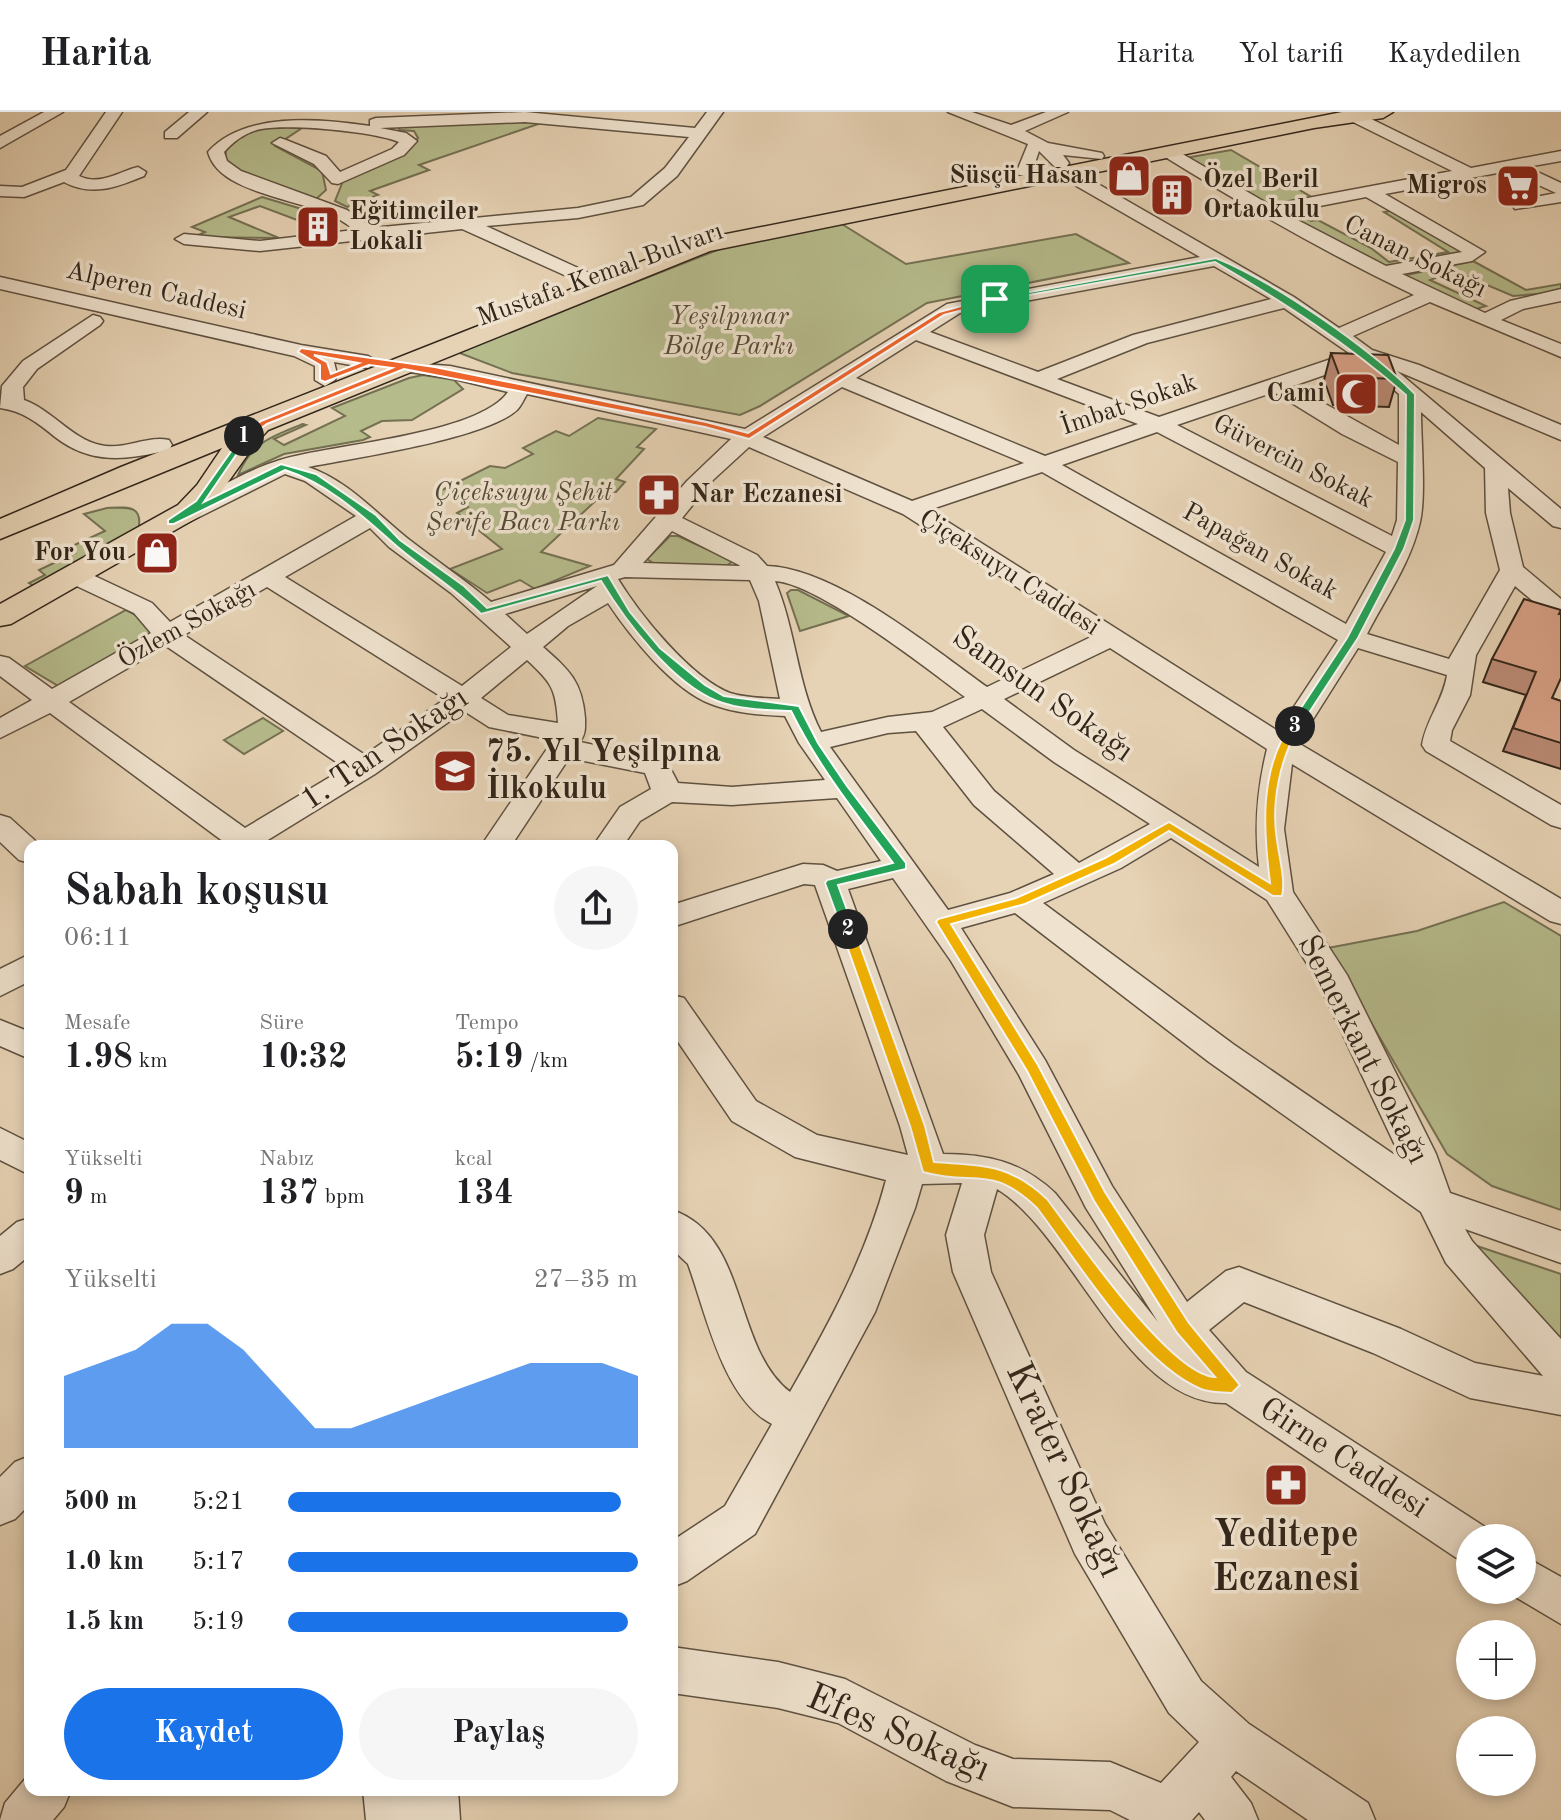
<!DOCTYPE html>
<html lang="tr">
<meta charset="utf-8">
<style>
:root{--surface:#fff;--page:#f6f6f6;--text:#202124;--muted:#757577;--line:#e0e0e0;--accent:#1a73e8}
body{margin:0;font-family:"Old Standard TT",serif;background:var(--page);color:var(--text);height:100vh;display:flex;flex-direction:column;font-size:30px;white-space:nowrap}
*{box-sizing:border-box;margin:0}
p{font-size:26px;color:var(--muted)}
.icon{flex:none;width:44px;height:44px;fill:none;stroke:currentColor;stroke-width:2;stroke-linecap:round;stroke-linejoin:round}
.map{position:relative;flex:1;overflow:hidden}
.panel{position:absolute;left:24px;top:728px;width:654px;height:956px;display:flex;flex-direction:column;background:var(--surface);border-radius:16px;box-shadow:0 4px 12px #0003}
.panel>*{flex:none}
.tools{position:absolute;left:1456px;top:1412px;display:grid;gap:16px}
.tools a{display:grid;place-items:center;width:80px;height:80px;border-radius:50%;background:var(--surface);box-shadow:0 4px 12px #0003;font-size:40px}
.pin{position:absolute;display:grid;place-items:center;width:68px;height:68px;color:#fff;margin:-34px;border-radius:16px;box-shadow:0 4px 12px #0006}
.km{position:absolute;width:40px;height:40px;margin:-20px;border-radius:50%;background:#222;color:#fff;font-size:22px;line-height:40px;text-align:center}
.round{display:grid;place-items:center;flex:none;width:84px;height:84px;border-radius:42px;background:var(--page)}
.headline{display:flex;align-items:center;justify-content:space-between;height:136px;padding:0 40px}
h1{font-size:44px;font-weight:800;line-height:60px}
.stats{display:grid;grid-template-columns:repeat(3,1fr);gap:12px;height:136px;padding:8px 40px}
.stats div{display:grid;align-content:center}
.stats b{font-size:34px;font-weight:800}
.stats small{font-size:22px;font-weight:400}
.stats p{font-size:22px}
.chart{height:224px;padding:16px 40px}
.chart p{display:flex;justify-content:space-between}
.chart svg{width:100%;height:144px;margin-top:8px;fill:var(--accent);opacity:.7}
.primary-button{display:flex;gap:16px;margin-top:auto;padding:16px 40px}
.primary-button a{flex:1;height:92px;border-radius:48px;background:var(--accent);color:#fff;font-size:32px;font-weight:800;line-height:92px;text-align:center}
.primary-button a+a{background:var(--page);color:var(--text)}
ul{padding:0 40px;list-style:none;font-size:26px}
li{display:grid;grid-template-columns:128px 96px 1fr;align-items:center;height:60px}
li i{height:20px;border-radius:10px;background:var(--accent)}
header{display:flex;align-items:center;gap:48px;box-sizing:border-box;height:112px;padding:0 40px;background:var(--surface);border-bottom:2px solid var(--line)}
header strong{font-size:38px}
nav{display:flex;gap:44px;margin-inline-start:auto;font-size:28px}
.map>svg:first-child{display:block}
.green{fill:#b6bb8c;stroke:#747053;stroke-width:2}
.lines{fill:none;stroke-linecap:round;stroke-linejoin:round}
.minor-casing{stroke:#5f5140;stroke-width:3}
.major-casing{stroke:#32261a;stroke-width:3}
.minor{fill:#efe2ce;fill-rule:evenodd}
.major{fill:#e6d2b4;fill-rule:evenodd}
.wall{fill:#bb8b75;stroke:#32261a;stroke-width:2}
.building{fill:#d9a288;stroke:#32261a;stroke-width:2}
.split-1{fill:#f0652b;stroke:#fff;stroke-width:2;fill-rule:evenodd}
.split-2{fill:#22a559;stroke:#fff;stroke-width:2}
.split-3{fill:#f5b400;stroke:#fff;stroke-width:2}
.split-4{fill:#22a559;stroke:#fff;stroke-width:2}
.labels{text-anchor:middle;dominant-baseline:central;stroke-width:7;stroke-linejoin:round;paint-order:stroke}
.far-poi-label{font-size:26px;font-weight:bold;fill:#32261a;stroke:#efe2ce;text-anchor:end}
.far-street-label{font-size:26px;fill:#32261a;stroke:#efe2ce}
.far-park-label{font-size:26px;font-style:italic;fill:#534b36;stroke:#efe2ce}
.street-label{font-size:32px;fill:#32261a;stroke:#efe2ce}
.poi-label{font-size:32px;font-weight:bold;fill:#32261a;stroke:#efe2ce;text-anchor:start}
.near-street-label{font-size:38px;fill:#32261a;stroke:#efe2ce}
.near-poi-label{font-size:38px;font-weight:bold;fill:#32261a;stroke:#efe2ce}
</style>
<header>
<strong>Harita</strong>
<nav><a>Harita</a><a>Yol tarifi</a><a>Kaydedilen</a></nav>
</header>
<div class="map">
<svg width="1561" height="1708" viewBox="0 0 1561 1708">
<rect width="100%" height="100%" fill="#e6d2b4"/>
<filter id="stains"><feTurbulence type="fractalNoise" baseFrequency=".0025" numOctaves="4"/><feColorMatrix values="0 0 0 0 .2 0 0 0 0 .09 0 0 0 0 .02 0 0 0 .5 -.17"/></filter>
<radialGradient id="worn" r=".72"><stop offset=".6" stop-color="#630" stop-opacity="0"/><stop offset="1" stop-color="#630" stop-opacity=".3"/></radialGradient>
<!-- green -->
<g class="green">
<polygon points="523,8 544,10 419,53 429,58 370,79 378,83 347,95 335,89 343,69 408,38 418,26 414,19 399,18 400,13"/>
<polygon points="284,13 302,16 275,34 322,59 326,78 314,89 271,77 225,52 226,38 246,20"/>
<polygon points="1231,38 1315,87 1268,96 1185,46"/>
<polygon points="262,85 325,104 297,108 260,94 229,105 279,126 194,125 205,120 192,115"/>
<polygon points="1292,97 1311,109 1318,108 1371,136 1389,150 1448,140 1384,100 1396,98 1468,140 1380,155 1282,100"/>
<polygon points="837,109 906,152 1076,122 1129,151 927,191 760,294 740,303 512,261 457,240 733,132"/>
<polygon points="1473,149 1526,178 1561,172 1561,180 1513,184 1454,159 1430,168 1486,194 1476,197 1402,164"/>
<path d="M423,263L454,268L463,277L412,308L382,309L361,319L370,325L363,328L284,342L238,363C251,331 272,324 303,312L306,313L274,327L284,333L345,304L332,296L409,266Z"/>
<polygon points="598,306 656,317 637,335 644,337 616,367 625,370 616,380 606,379 541,440 590,454 535,477 520,468 487,481 450,457 502,437 457,401 468,395 452,381 440,385 436,381 490,354 505,356 533,342 523,336 556,319 569,324"/>
<path d="M107,396C129,395 144,393 138,420L36,475L29,471L45,463L39,458L75,441L68,436L105,419L84,402Z"/>
<polygon points="670,424 678,424 733,449 725,455 653,451 647,447"/>
<polygon points="791,478 798,478 849,504 800,519 787,481"/>
<polygon points="126,498 153,512 152,523 60,575 25,554"/>
<polygon points="263,606 283,619 244,642 224,628"/>
<polygon points="1504,790 1561,824 1561,1098 1492,1074 1447,1042 1328,836 1417,819"/>
<polygon points="1477,1134 1561,1162 1561,1228 1473,1140"/>
</g>
<g class="lines">
<!-- minor casing -->
<g class="minor-casing">
<g id="minor">
<polygon points="44,0 63,0 0,36 0,24"/>
<path d="M106,0H122L79,64C100,74 118,60 138,55L146,60L144,64C117,75 92,85 64,70L24,85L0,84V74L22,75L66,58Z"/>
<polygon points="189,0 207,0 177,26 165,26 165,20"/>
<path d="M525,0L695,16L707,0H723L677,64L643,93L578,106L486,114L589,161L591,165L589,169L582,171L462,117L260,139L184,132L175,127L184,122L260,129L354,118C320,85 221,88 208,40C243,0 318,6 370,14V8L376,6ZM525,10L689,25L665,56L631,85L578,96L372,116L347,98L241,59L227,49L224,40C234,29 246,20 261,17C290,12 371,19 399,30L392,37L340,60L326,44L286,28L280,26L272,31L314,52L332,71L338,72L404,43L417,29L406,21L380,16Z"/>
<path d="M948,0H972L1011,13L1046,0H1068L1025,19L1048,31L1102,41L1104,44L1102,47L1063,43L1069,51L1067,54H1076L1079,61L1294,185L1339,216L1414,183C1328,142 1244,94 1162,43V37H1174L1270,93L1452,59L1347,7L1345,4L1350,0L1359,1L1471,56L1561,39V49L1527,55L1561,71V90L1515,97L1512,93L1515,89L1556,81L1508,59L1385,82L1485,140L1472,149L1402,162L1485,201L1510,189L1561,177V189L1523,197L1501,208L1561,232V245L1430,190L1353,224L1372,238L1419,253L1561,313V328L1397,259L1561,397V416L1553,414L1508,376L1510,401L1523,455L1561,487V508L1552,505L1515,474L1476,543L1470,583L1452,618L1450,629L1561,693V716L1551,713L1426,639L1422,633C1426,608 1443,589 1447,563L1358,536L1298,631L1561,787V812L1550,809L1292,652L1284,717L1293,780L1347,863L1436,1042L1450,1081L1561,1119V1151L1465,1117L1472,1129L1561,1227V1303L1470,1286L1373,1241L1244,1190L1209,1218L1246,1260L1485,1415L1490,1426H1470V1451L1455,1445L1226,1291C1127,1293 1072,1122 997,1077L984,1123L991,1160L1105,1412L1201,1569L1249,1612L1368,1691L1375,1708H1308L1236,1659L1231,1665L1251,1691L1258,1708H1205L1199,1700L1192,1708H1130L1110,1698L1013,1695L946,1669L838,1611L778,1596L672,1581V1535L778,1550L845,1567L975,1633L1013,1647L1110,1650L1161,1671L1199,1630L1169,1601L1075,1442L953,1160L946,1123L962,1071L922,1072L915,1096L875,1200L755,1422L687,1469L672,1475V1429L725,1394L772,1312C723,1287 706,1201 688,1152L672,1137V1098C749,1124 732,1235 790,1280C829,1212 866,1144 886,1068L795,1045L732,1009L672,921V883L684,886L756,989L817,1023L908,1043L900,1014L815,773L804,772L672,815V793L803,752L823,753L837,759L881,749L837,686L732,693L672,690L640,709L623,734H593L620,695L651,677L645,661L569,646L511,734H481L553,628L489,615L464,599L375,662L263,731L265,734H221L224,730L50,601L0,626V606L32,588L0,564V544L9,546L52,577L151,521L134,501L66,469L63,464L66,459H84L152,491L170,510L356,404L305,369L285,362L185,412H169L165,407L169,402C205,384 241,360 280,348C332,332 478,323 508,280L450,266L396,258L393,254L396,250L450,254L745,317L947,192L1200,145L1066,68L1063,55H1055L1039,39L1031,63H1019L1017,59L1028,32ZM1366,85L1462,140L1386,154L1284,101ZM1214,154L1271,187L1133,223L1038,260L930,220L960,201ZM1284,196L1349,241L1159,305L1057,267L1147,231ZM916,228L1138,312L1045,344L856,266ZM1362,250L1399,282V333L1293,274ZM842,275L1024,351L912,389L763,325ZM1274,280L1342,322L1398,350L1397,408L1392,424L1177,313ZM527,282L731,327L687,369L614,453L491,490C464,467 435,448 407,426C376,401 347,368 308,355C354,346 485,327 517,298C521,294 524,287 527,282ZM1421,300L1485,356L1486,401L1500,458L1449,547L1367,522C1385,487 1411,450 1420,410C1426,383 1421,330 1421,300ZM1157,320L1386,440L1346,512L1062,353ZM749,335L903,402L1093,524L987,575C931,535 835,456 767,454L757,443L682,406L713,368ZM1042,360L1338,528L1278,619L929,398ZM370,416L389,435L451,481L511,535L462,574L285,465ZM672,419L739,453L740,454L643,451ZM625,465L750,468L759,489L780,587C763,586 746,586 730,581C691,566 640,503 618,467ZM775,469C817,471 928,557 965,585L932,600L888,605L821,620C797,573 796,518 775,469ZM597,474L527,522L505,502ZM267,475L445,587L365,643L184,523ZM608,491C630,524 673,578 711,592C734,601 760,603 785,604L799,631L825,668L732,675L678,671L666,648L580,630C586,621 585,616 585,606C582,569 569,558 543,535L568,514ZM166,534L345,656L245,716L69,590ZM1110,536L1267,637C1257,678 1254,714 1259,755L1074,638L1004,587ZM527,548C552,571 556,577 558,611L508,603L481,586ZM982,597L1054,650L1150,712L1079,751L994,679L943,615ZM916,619L974,693L1054,762L1010,781L948,798L830,635L888,621ZM1171,726L1267,788L1316,866L1402,1048L1233,932L1043,791L1121,756ZM893,766L951,849L1019,963L1086,1096L1158,1210L1055,1081C1022,1050 988,1042 943,1042L848,777ZM1015,801L1209,950L1421,1100L1446,1151L1543,1264L1475,1251L1401,1217L1239,1155L1226,1159L1187,1190L1112,1074L1045,948L961,816Z"/>
<polygon points="0,165 301,233 368,244 378,250 368,256 334,250 337,262 335,268 325,274 315,268 315,254 294,244 0,177"/>
<path d="M93,203L100,205L103,209L100,213L37,257L23,275L24,288C52,298 72,327 100,333C123,339 147,323 169,328L172,333L169,338C127,348 91,353 55,325C38,311 23,299 0,296L2,274L23,249Z"/>
<polygon points="0,703 10,706 41,734 30,734 30,751 19,748 0,730"/>
<polygon points="30,842 30,869 0,884 0,857"/>
<polygon points="0,908 30,920 30,947 0,934"/>
<polygon points="0,1016 30,1031 30,1063 0,1048"/>
<polygon points="30,1106 30,1143 13,1157 0,1162 0,1124 17,1110"/>
<polygon points="30,1344 30,1392 15,1407 0,1413 0,1365 15,1350"/>
<polygon points="1522,1443 1561,1465 1561,1512 1507,1480 1522,1478"/>
<polygon points="30,1661 30,1678 71,1678 64,1695 53,1708 0,1708 5,1691"/>
<polygon points="363,1678 458,1678 460,1708 366,1708"/>
</g>
</g>
<!-- major casing -->
<g class="major-casing">
<path id="major" d="M1342,0H1393L1383,6L1314,16L710,139L268,318C242,345 226,380 198,405L11,512L0,514V492L178,393L197,373L222,336L0,427V407L121,355L696,128Z"/>
</g>
<!-- minor -->
<use href="#minor" class="minor"/>
<!-- major -->
<use href="#major" class="major"/>
</g>
<!-- wall -->
<g class="wall">
<polygon points="1331,241 1397,267 1389,295 1333,293 1324,268"/>
<polygon points="1560,502 1552,586 1561,589 1561,657 1503,639 1526,583 1483,570 1492,547"/>
</g>
<!-- building -->
<g class="building">
<polygon points="1331,241 1388,243 1397,267 1340,265"/>
<polygon points="1524,487 1561,498 1559,502 1561,502 1561,566 1552,586 1561,589 1561,631 1513,616 1536,560 1492,547"/>
</g>
<!-- split-1 -->
<path class="split-1" d="M995,185L998,189L944,203L749,327L705,315L404,257L267,312L248,326L240,324L261,309L392,256L369,253L325,270L320,268V253L298,240L301,236L435,255L706,310L748,321L939,200ZM314,243L359,251L331,262L327,250Z"/>
<!-- split-2 -->
<path class="split-2" d="M244,321L249,324L204,390L281,352L316,362L376,403L400,428L464,474L487,496L608,463L630,500L660,536L705,573L724,584L799,594L818,631L847,674L906,751V757L838,773L854,817L852,820H843L825,771L827,768L893,751C856,702 818,654 791,599C767,598 740,598 717,589C672,571 626,510 601,469L481,502C454,475 421,456 393,431C359,401 328,372 285,358L174,412H168V408L196,389Z"/>
<!-- split-3 -->
<path class="split-3" d="M1295,611L1300,614C1280,645 1271,691 1277,728C1279,745 1286,768 1282,784H1273L1169,719L1114,752L1025,792L951,812L1038,953L1105,1080L1189,1211L1240,1273L1232,1281C1222,1280 1210,1281 1201,1277C1140,1252 1077,1149 1037,1096C990,1051 975,1075 923,1060L910,1014L841,817L848,813L854,817L925,1014L934,1050C985,1054 1008,1051 1047,1087C1076,1125 1170,1263 1215,1265L1177,1221L1094,1089L1027,959L936,810L938,807L1016,786L1105,746L1169,710L1270,771C1263,716 1259,659 1291,612Z"/>
<!-- split-4 -->
<path class="split-4" d="M1216,146C1275,170 1370,236 1415,282L1414,408L1404,437L1358,526L1299,616L1295,617L1289,614L1347,526L1394,437L1405,408L1406,283C1347,231 1283,190 1215,150L995,189L991,187Z"/>
<!-- icons -->
<defs>
<g id="shop-square" transform="scale(2.3)"><rect x="-9" y="-9" width="18" height="18" rx="4" fill="#8f2418" stroke="#efe2ce"/><path d="M-5-2.5h2.3a2.7 3.5 0 0 1 5.4 0H5L5.5 6h-11ZM-1.5-2.5h3a1.5 2.3 0 0 0-3 0Z" fill="#fff"/></g>
<g id="supermarket-square" transform="scale(2.3)"><rect x="-9" y="-9" width="18" height="18" rx="4" fill="#8f2418" stroke="#efe2ce"/><path d="M-6-5.5h2.5l.6 2H6L4.5 2H-2.5L-4.4-4H-6ZM-1.5 3.2a1.3 1.3 0 1 0 .1 0ZM3 3.2a1.3 1.3 0 1 0 .1 0Z" fill="#fff"/></g>
<g id="building-square" transform="scale(2.3)"><rect x="-9" y="-9" width="18" height="18" rx="4" fill="#8f2418" stroke="#efe2ce"/><path d="M-4-6H4V6H1V3H-1V6H-4ZM-2.5-4.3h1.7v1.8h-1.7ZM.8-4.3h1.7v1.8H.8ZM-2.5-1h1.7V.8h-1.7ZM.8-1h1.7V.8H.8Z" fill="#fff"/></g>
<g id="mosque-square" transform="scale(2.3)"><rect x="-9" y="-9" width="18" height="18" rx="4" fill="#8f2418" stroke="#efe2ce"/><path d="M3.5-4.9A6 6 0 1 0 3.5 4.9A5 5 0 1 1 3.5-4.9Z" fill="#fff"/></g>
<g id="pharmacy-square" transform="scale(2.3)"><rect x="-9" y="-9" width="18" height="18" rx="4" fill="#8f2418" stroke="#efe2ce"/><path d="M-2-6h4v4h4v4h-4v4h-4v-4h-4v-4h4Z" fill="#fff"/></g>
<g id="school-square" transform="scale(2.3)"><rect x="-9" y="-9" width="18" height="18" rx="4" fill="#8f2418" stroke="#efe2ce"/><path d="M0-5L7-2L0 1L-7-2ZM-4 1L0 2.5L4 1V4Q0 6-4 4Z" fill="#fff"/></g>
</defs>
<g fill-rule="evenodd">
<use href="#shop-square" x="1129" y="64"/>
<use href="#supermarket-square" x="1518" y="74"/>
<use href="#building-square" x="1172" y="83"/>
<use href="#building-square" x="318" y="115"/>
<use href="#mosque-square" x="1356" y="282"/>
<use href="#pharmacy-square" x="659" y="383"/>
<use href="#shop-square" x="157" y="441"/>
<use href="#school-square" x="455" y="659"/>
<use href="#pharmacy-square" x="1286" y="1373"/>
</g>
<g class="labels">
<!-- far-poi labels -->
<g class="far-poi-label">
<text x="1098" y="64">Süsçü Hasan</text>
<text x="1203" y="68" text-anchor="start">Özel Beril<tspan x="1203" dy="30">Ortaokulu</tspan></text>
<text x="1487" y="74">Migros</text>
<text x="349" y="100" text-anchor="start">Eğitimciler<tspan x="349" dy="30">Lokali</tspan></text>
<text x="1325" y="282">Cami</text>
<text x="690" y="383" text-anchor="start">Nar Eczanesi</text>
<text x="126" y="441">For You</text>
</g>
<!-- far-street labels -->
<g class="far-street-label">
<text transform="translate(1415 145) rotate(26)">Canan Sokağı</text>
<text transform="translate(600 163) rotate(-20)">Mustafa Kemal Bulvarı</text>
<text transform="translate(156 179) rotate(13)">Alperen Caddesi</text>
<text transform="translate(1129 293) rotate(-19)">İmbat Sokak</text>
<text transform="translate(1293 350) rotate(27)">Güvercin Sokak</text>
<text transform="translate(1260 440) rotate(29)">Papağan Sokak</text>
<text transform="translate(1009 461) rotate(33)">Çiçeksuyu Caddesi</text>
<text transform="translate(187 513) rotate(-29)">Özlem Sokağı</text>
</g>
<!-- far-park labels -->
<g class="far-park-label">
<text x="729" y="205">Yeşilpınar<tspan x="729" dy="30">Bölge Parkı</tspan></text>
<text x="523" y="381">Çiçeksuyu Şehit<tspan x="523" dy="30">Şerife Bacı Parkı</tspan></text>
</g>
<!-- street labels -->
<g class="street-label">
<text transform="translate(1042 583) rotate(35)">Samsun Sokağı</text>
<text transform="translate(385 638) rotate(-34)">1. Tan Sokağı</text>
<text transform="translate(1362 938) rotate(63)">Semerkant Sokağı</text>
<text transform="translate(1343 1347) rotate(33)">Girne Caddesi</text>
</g>
<!-- poi labels -->
<g class="poi-label">
<text x="486" y="641">75. Yıl Yeşilpına<tspan x="486" dy="37">İlkokulu</tspan></text>
</g>
<!-- near-street labels -->
<g class="near-street-label">
<text transform="translate(1064 1358) rotate(65)">Krater Sokağı</text>
<text transform="translate(898 1622) rotate(23)">Efes Sokağı</text>
</g>
<!-- near-poi labels -->
<g class="near-poi-label">
<text x="1286" y="1424">Yeditepe<tspan x="1286" dy="44">Eczanesi</tspan></text>
</g>
</g>
<rect width="100%" height="100%" filter="url(#stains)"/>
<rect width="100%" height="100%" fill="url(#worn)"/>
</svg>
<div class="tools">
<a><svg class="icon" aria-label="layers" viewBox="0 0 24 24"><path d="M12 4l9 5-9 5-9-5zM3 14l9 5 9-5"/></svg></a>
<a>+</a>
<a>−</a>
</div>
<div class="pin" style="left:995px;top:187px;background:#1e9e55"><svg class="icon" aria-label="arrive" viewBox="0 0 24 24"><path d="M6 21V4h12l-3 4 3 4H6"/></svg></div>
<b class="km" style="left:244px;top:324px">1</b>
<b class="km" style="left:848px;top:817px">2</b>
<b class="km" style="left:1295px;top:614px">3</b>
<section class="panel">
<div class="headline"><div><h1>Sabah koşusu</h1><p>06:11</p></div><a class="round"><svg class="icon" aria-label="share" viewBox="0 0 24 24"><path d="M12 15V3M7 8l5-5 5 5M5 13v7h14v-7"/></svg></a></div>
<div class="stats">
<div><p>Mesafe</p><b>1.98<small> km</small></b></div>
<div><p>Süre</p><b>10:32</b></div>
<div><p>Tempo</p><b>5:19<small> /km</small></b></div>
</div>
<div class="stats">
<div><p>Yükselti</p><b>9<small> m</small></b></div>
<div><p>Nabız</p><b>137<small> bpm</small></b></div>
<div><p>kcal</p><b>134</b></div>
</div>
<div class="chart"><p><span>Yükselti</span>27–35 m</p>
<svg viewBox="0 0 160 44" preserveAspectRatio="none"><path d="M0 44V22L10 18L20 14L30 6L40 6L50 14L60 26L70 38L80 38L90 34L100 30L110 26L120 22L130 18L140 18L150 18L160 22V44z"/></svg>
</div>
<ul>
<li><b>500 m</b>5:21<i style="width:95%"></i></li>
<li><b>1.0 km</b>5:17<i style="width:100%"></i></li>
<li><b>1.5 km</b>5:19<i style="width:97%"></i></li>
</ul>
<div class="primary-button"><a>Kaydet</a><a>Paylaş</a></div>
</section>
</div>
